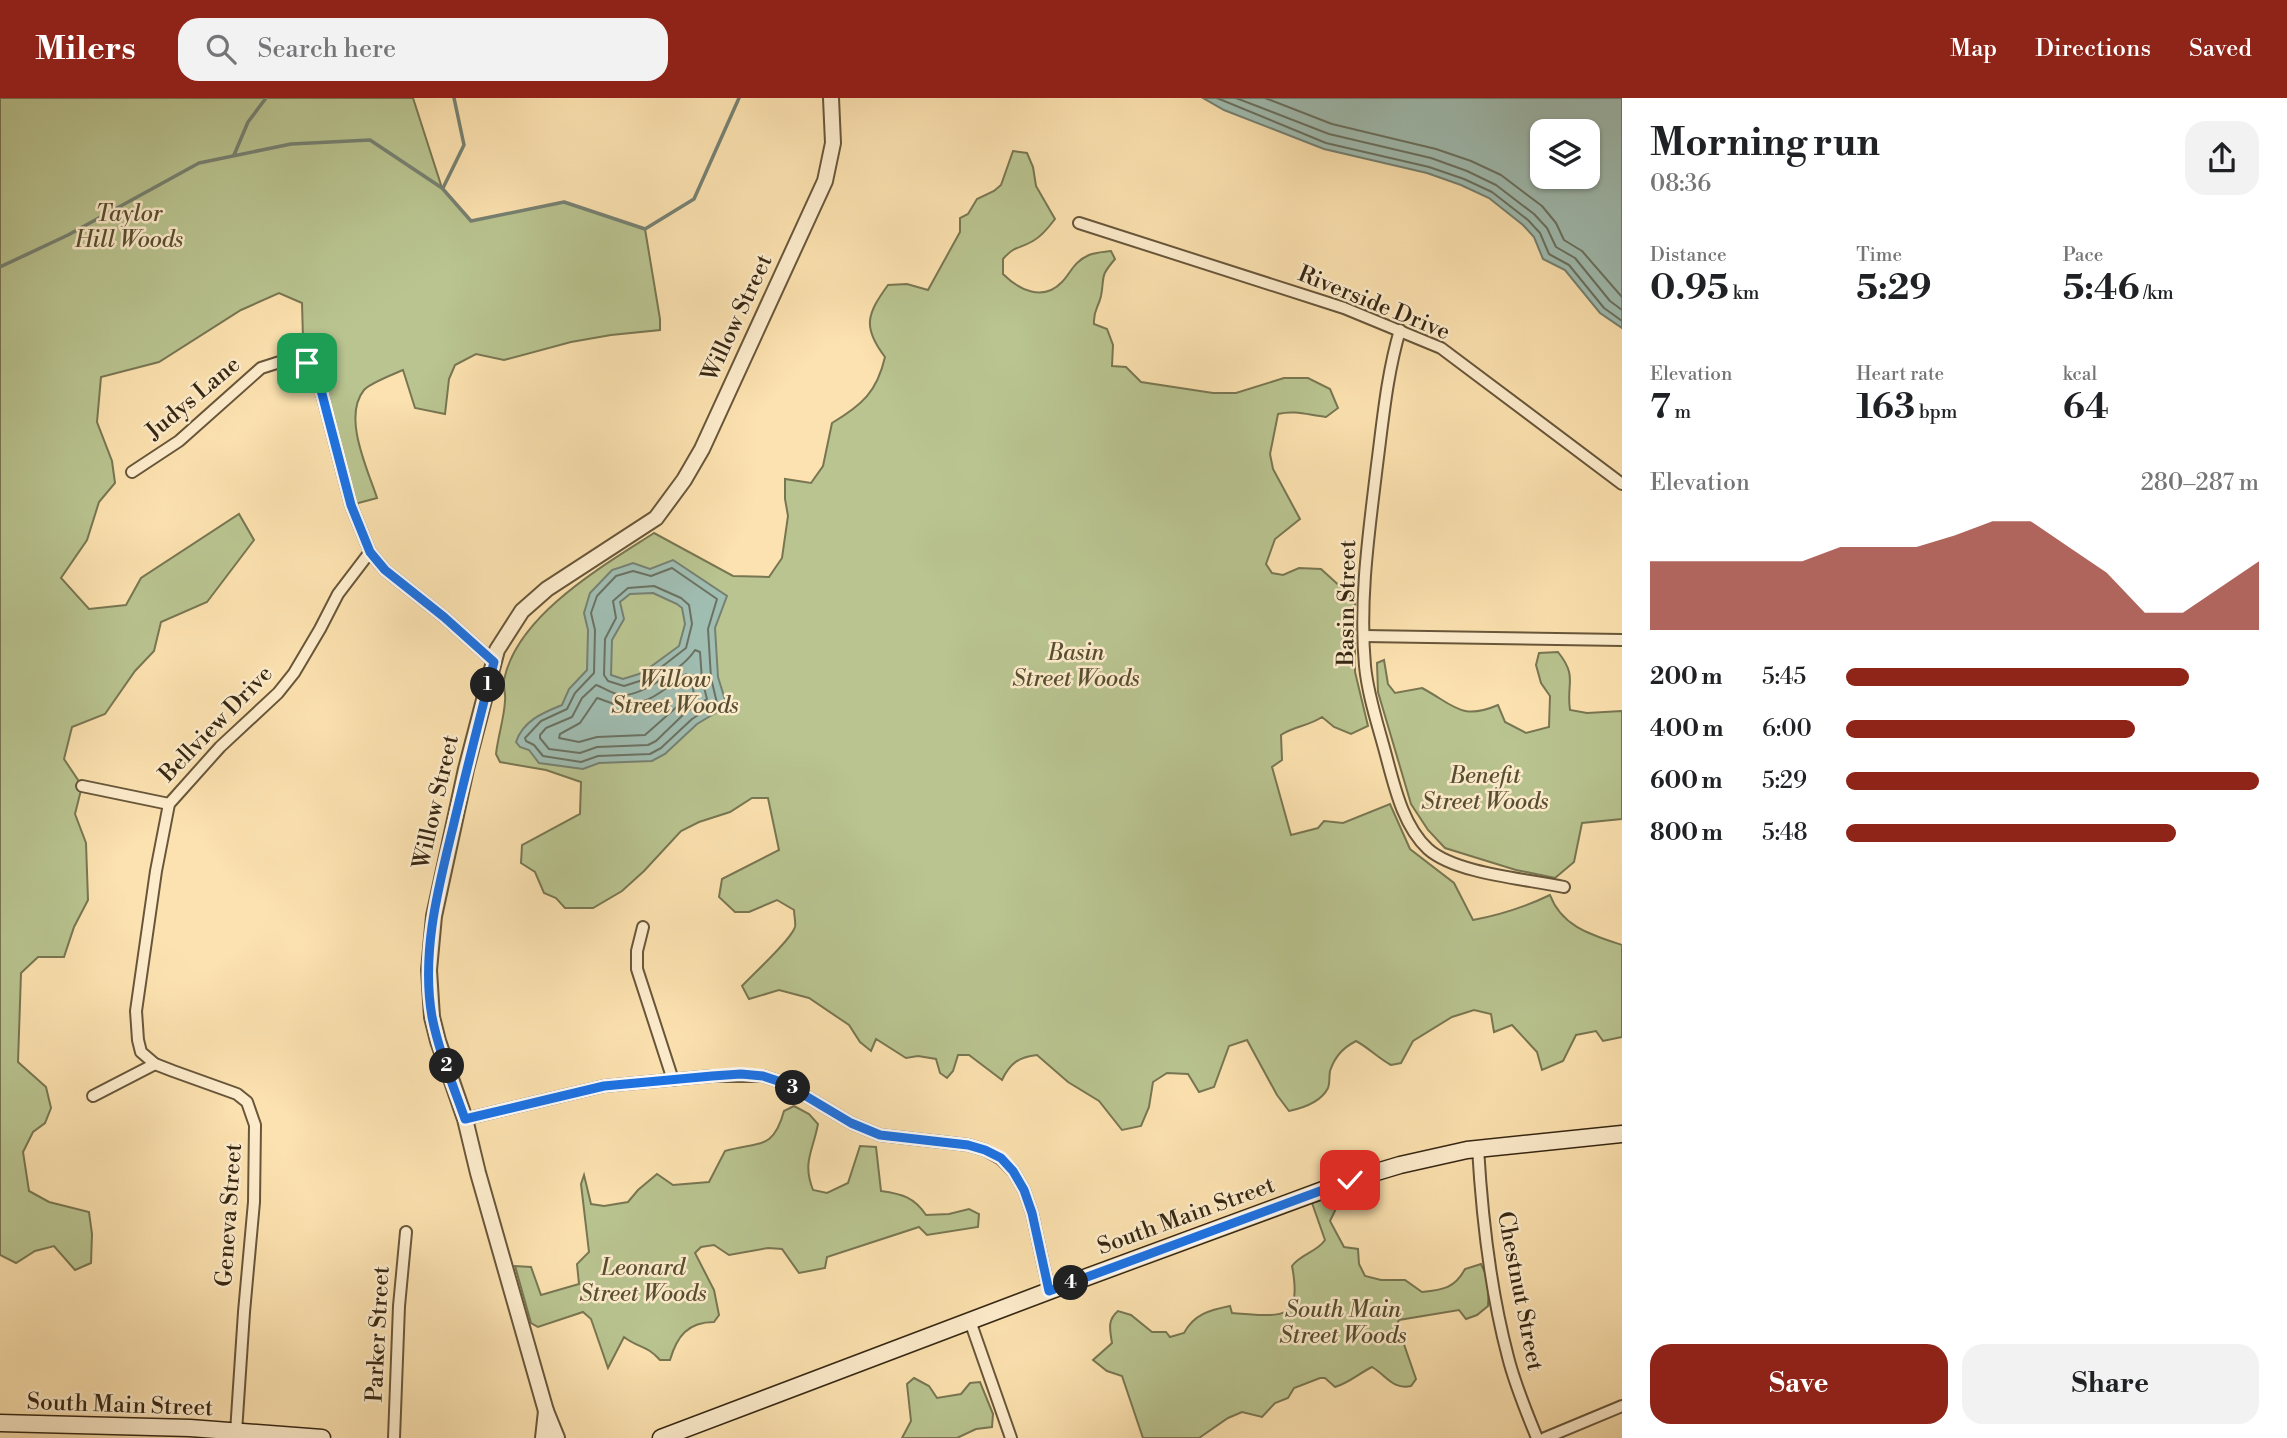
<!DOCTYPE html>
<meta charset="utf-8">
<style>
:root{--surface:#fff;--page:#f2f2f2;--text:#202124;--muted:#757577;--accent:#8f2418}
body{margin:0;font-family:"Libre Bodoni",serif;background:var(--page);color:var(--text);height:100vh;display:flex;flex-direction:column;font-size:26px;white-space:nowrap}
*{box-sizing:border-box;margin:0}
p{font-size:23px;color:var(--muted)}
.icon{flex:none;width:38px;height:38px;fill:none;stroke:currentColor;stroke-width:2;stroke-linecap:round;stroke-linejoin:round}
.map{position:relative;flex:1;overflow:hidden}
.sheet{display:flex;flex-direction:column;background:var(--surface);width:665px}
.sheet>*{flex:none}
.controls{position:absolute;left:1530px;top:21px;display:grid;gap:14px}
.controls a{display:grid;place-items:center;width:70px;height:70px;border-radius:14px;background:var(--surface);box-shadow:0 2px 5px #0004;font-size:35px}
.pin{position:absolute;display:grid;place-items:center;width:60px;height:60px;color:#fff;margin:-30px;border-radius:14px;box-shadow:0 4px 10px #0006}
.km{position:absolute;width:35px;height:35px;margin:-18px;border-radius:50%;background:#222;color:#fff;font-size:19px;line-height:35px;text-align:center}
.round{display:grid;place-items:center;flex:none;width:74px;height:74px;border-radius:21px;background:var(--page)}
.overview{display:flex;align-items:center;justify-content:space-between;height:119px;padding:0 28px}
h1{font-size:38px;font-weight:800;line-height:52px}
.metrics{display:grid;grid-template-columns:repeat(3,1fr);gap:10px;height:119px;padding:7px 28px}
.metrics div{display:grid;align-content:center}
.metrics b{font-size:35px;font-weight:800}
.metrics small{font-size:19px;font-weight:400}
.metrics p{font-size:19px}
.chart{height:196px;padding:14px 28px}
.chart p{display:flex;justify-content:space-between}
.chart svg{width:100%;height:126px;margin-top:7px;fill:var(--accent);opacity:.7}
.action{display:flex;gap:14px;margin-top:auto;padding:14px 28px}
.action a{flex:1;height:80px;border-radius:21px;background:var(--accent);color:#fff;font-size:28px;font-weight:800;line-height:80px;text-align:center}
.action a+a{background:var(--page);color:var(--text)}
ul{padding:0 28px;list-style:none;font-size:23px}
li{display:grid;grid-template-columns:112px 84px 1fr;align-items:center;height:52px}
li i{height:18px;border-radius:9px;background:var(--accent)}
header{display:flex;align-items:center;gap:42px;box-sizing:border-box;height:98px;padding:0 35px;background:var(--accent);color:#fff}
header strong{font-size:33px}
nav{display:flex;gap:38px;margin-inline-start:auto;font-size:24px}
.search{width:490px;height:63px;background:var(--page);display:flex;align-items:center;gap:18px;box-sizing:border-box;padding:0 24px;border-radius:21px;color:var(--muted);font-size:26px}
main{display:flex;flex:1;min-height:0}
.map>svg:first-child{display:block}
.green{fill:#b9c490;stroke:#787652;stroke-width:2}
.water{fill:#a0bdb2;stroke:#768172;stroke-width:2;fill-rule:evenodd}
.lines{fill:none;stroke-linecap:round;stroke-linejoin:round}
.shore{stroke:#6b7262;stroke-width:2}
.stream{stroke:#768172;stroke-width:3.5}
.minor-casing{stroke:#68563a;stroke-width:14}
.tertiary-casing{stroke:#68563a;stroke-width:18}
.secondary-casing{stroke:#362713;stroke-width:19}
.minor{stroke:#fdeccc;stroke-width:10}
.tertiary{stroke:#fdeccc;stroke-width:14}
.secondary{stroke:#fdeccc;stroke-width:16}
.route-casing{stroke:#fff;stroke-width:14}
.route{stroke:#1a73e8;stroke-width:9}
.labels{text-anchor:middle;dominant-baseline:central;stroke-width:5;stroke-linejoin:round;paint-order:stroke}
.park-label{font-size:23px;font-style:italic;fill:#574e32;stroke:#fdeccc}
.street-label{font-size:23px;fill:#362713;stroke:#fdeccc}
</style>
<header>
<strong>Milers</strong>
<div class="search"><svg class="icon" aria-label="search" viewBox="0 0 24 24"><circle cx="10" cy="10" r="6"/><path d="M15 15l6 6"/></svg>Search here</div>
<nav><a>Map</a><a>Directions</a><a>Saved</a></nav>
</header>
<main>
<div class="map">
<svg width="1622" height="1340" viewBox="0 0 1622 1340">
<rect width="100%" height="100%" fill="#fce2b0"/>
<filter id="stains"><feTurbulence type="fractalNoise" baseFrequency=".00286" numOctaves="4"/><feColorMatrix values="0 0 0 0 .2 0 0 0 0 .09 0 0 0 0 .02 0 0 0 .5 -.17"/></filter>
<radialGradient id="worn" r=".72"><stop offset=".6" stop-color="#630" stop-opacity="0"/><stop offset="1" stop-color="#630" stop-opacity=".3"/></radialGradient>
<!-- green -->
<g class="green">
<path d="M0,0H413L442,90L471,123L564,104L645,131L660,221V232L611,237L571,244L504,262L476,256L455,267L449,281L445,316L415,310L403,272C394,276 370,285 364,292C342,319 368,372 377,400L351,407L307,265L303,241L302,205L279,195L241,212L159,264L101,279L97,324L112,363L115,385L99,404L87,442L61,480L89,511L126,507L141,480L239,416L254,442L207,504L161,524L154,553L135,573L105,616L72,629L64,661L82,688L75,716L86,745L88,802L74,829L64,859H38L21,875L18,964L46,989L51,1010L45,1025L33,1034L23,1054L29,1093L49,1104L89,1114L92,1136L91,1165L75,1172L54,1148L35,1153L16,1165L0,1157Z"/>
<path d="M1013,53L1027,55L1033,69L1036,88L1055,121C1049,129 1042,138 1033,143C1019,151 1014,148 1003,161V176C1019,192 1043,204 1062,184C1071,175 1073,164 1089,157C1096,154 1104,154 1111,153L1115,161C1099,180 1105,177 1101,198C1098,211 1093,212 1094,226L1107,231L1113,247L1112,268L1126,269L1141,284L1213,295H1236L1284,280H1308L1330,291L1338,310L1326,319C1308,317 1295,312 1278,316L1270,356L1273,371L1300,421L1275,441L1266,466L1272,475L1283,477L1299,470L1321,471L1355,502V574L1368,628L1351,636L1334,629L1322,619C1309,628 1294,628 1281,637L1282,662L1272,669L1291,737L1318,730L1324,723L1343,725L1390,706L1410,751L1454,785L1473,822C1500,817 1525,809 1550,797C1562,829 1592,837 1622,847V939L1603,943L1596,933L1576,937L1563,963L1542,972L1537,954L1512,927L1494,934L1491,916L1474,912L1452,919L1413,943L1401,965L1391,967C1378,960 1369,950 1356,943C1343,950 1335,958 1330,973C1329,978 1330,985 1328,990C1321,1004 1303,1010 1289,1013L1277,997L1247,942L1229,948L1214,989L1199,994L1188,976L1167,975L1153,984L1149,1009L1141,1028L1122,1032L1099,1003L1068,984L1037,957C1019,959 1010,965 1002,982L969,957H958L953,973L947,980L940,975L936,961L918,958L906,960L876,941L871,953L860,944L849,927L809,900L779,892L749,901L742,888C753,876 791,842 795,829C796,825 794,817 794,812L777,802L749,814H735L719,799L722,781L779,752L768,700H752L730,714L699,724L681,733L644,773L622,793L593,810H565L556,800L544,795L535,774L521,765L522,747L580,716L581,684L546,672L500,664L496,656C498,638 504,621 505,603C506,596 503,589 504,582C517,517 603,468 654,435L733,478L769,479L782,460L788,418L785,401V381L811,385L823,368L832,325C862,307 877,294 885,259C862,229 867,216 888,187L907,186L928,192L960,134V120L968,116L977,101L994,93L1001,87Z"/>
<path d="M1558,554C1578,579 1566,585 1570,612L1587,615L1622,613V721L1582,725L1574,764L1555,780L1516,772L1445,750L1428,732L1411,706L1378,594L1377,565L1384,562L1388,586L1395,595L1422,590C1454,607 1461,623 1498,607L1505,624L1526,635L1549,629L1550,598L1541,585L1536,567L1539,555Z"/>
<path d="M794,1008L809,1016L818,1026C813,1053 802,1064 813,1092L827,1095L848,1085L860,1048L876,1049L881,1093C902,1096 914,1099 926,1117L949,1116L969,1111L979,1116L978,1129L927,1137L919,1129L827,1159L825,1170L799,1175L782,1151L768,1150L729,1157L714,1147L701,1149L695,1155L714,1192L719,1217L714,1224C688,1224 677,1238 670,1262H660C647,1247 638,1250 624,1239L608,1270L591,1221L583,1214L538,1229L531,1225L515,1168L531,1169L541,1197L579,1186L577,1166L589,1154L581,1086L584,1077L591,1106L604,1108L628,1104L638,1092L657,1076L673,1087L709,1084L725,1053C759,1043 773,1053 784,1013Z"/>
<path d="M1343,1096L1330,1123L1344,1149L1358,1151L1359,1166L1365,1178L1381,1182H1405L1422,1194C1443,1192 1455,1190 1465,1171L1481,1166L1489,1183L1488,1208L1477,1217L1466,1221L1459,1212L1399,1222L1397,1226L1416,1281L1411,1288C1393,1292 1387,1278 1372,1269C1358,1276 1349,1285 1335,1289L1325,1280H1320L1294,1290L1288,1300L1275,1305L1262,1319L1242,1314L1228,1320L1199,1340H1143L1122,1278L1107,1273L1093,1262L1112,1245C1110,1232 1107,1222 1118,1213L1131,1217L1152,1234H1166L1170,1239L1184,1235C1194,1216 1210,1212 1230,1208L1232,1215C1279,1218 1303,1226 1292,1168C1301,1156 1317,1154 1325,1142L1312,1105Z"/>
<polygon points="914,1280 929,1288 937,1300 961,1296 970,1285 980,1284 993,1316 992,1329 976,1331 957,1340 902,1340 911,1323 907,1286"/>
</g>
<!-- water -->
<g class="water">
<path d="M1203,0H1622V230L1600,215L1565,172L1543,161L1534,139L1523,127L1489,100L1461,87L1427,75L1324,51L1224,12ZM1587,33V79H1542V33Z"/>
<path d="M673,462L727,498L715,530L718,579L727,608L697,626L665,656L652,663L599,665L583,671L539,665L529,652L520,649L516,644C523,623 542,615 562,607L569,591L587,572L588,532L584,515L590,495L612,472L633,465L650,471ZM653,495L677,506L682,510L685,526L679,548L642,575L623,581L611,577L612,542L624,521L620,504L630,496Z"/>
</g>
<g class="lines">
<!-- shore -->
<g class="shore">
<polyline points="1217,0 1326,45 1429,69 1464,81 1492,94 1528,122 1540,135 1549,156 1569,167 1604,210 1622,223"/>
<polyline points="1236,0 1329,36 1431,60 1467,73 1496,87 1534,116 1547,130 1556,149 1575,160 1610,203 1622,212"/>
<polyline points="1265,0 1332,26 1436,51 1471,63 1501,77 1542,108 1556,125 1564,142 1582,153 1622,199"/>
<polygon points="672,470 717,501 708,531 711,580 717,605 692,621 661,650 650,656 598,658 581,664 543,658 534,647 526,643 525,640 541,623 567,611 575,595 594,575 595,532 591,515 597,498 616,478 633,473 651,478"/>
<polygon points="654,488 681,500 689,507 692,526 686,550 646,581 624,588 608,583 604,577 605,541 616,520 613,503 628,490"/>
<path d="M695,552L700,554L702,582L707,601L686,614L656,643L648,647L597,649L580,655L549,651L540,640V637L546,630L572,619L582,600L596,587C603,589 612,596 621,597C641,599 685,568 695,552Z"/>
<path d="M686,576L691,578L694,597L680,606L645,637L597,639L579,644L559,640L560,636L580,625L597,600C604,602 611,606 619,607C644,611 667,589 686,576Z"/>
</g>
<!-- stream -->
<g class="stream">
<polyline points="234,57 248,24 266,0"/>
<polyline points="443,90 464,47 454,0"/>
<polyline points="0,169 68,137 199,65 291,46 370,42 442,90 471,123 564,104 645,131 694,101 739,0"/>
</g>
<!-- minor casing -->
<g class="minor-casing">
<g id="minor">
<polyline points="1079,125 1344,210 1441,250 1622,386"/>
<path d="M1400,232C1387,276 1383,321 1377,367C1369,434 1359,501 1365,568C1368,599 1379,630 1387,661C1395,691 1404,729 1428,751C1456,776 1527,781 1564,789"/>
<polyline points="132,374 179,343 261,270 286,262 307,265 314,274 322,296 351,407 370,454 385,472 444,519 494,564"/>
<polyline points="1364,538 1622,542"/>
<polyline points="82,688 169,706"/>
<polyline points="643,829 637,853 637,871 673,982"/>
<polyline points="93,998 155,966"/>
<polyline points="465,1021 604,988 712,978 763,978 784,985 851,1025 880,1037 968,1047 985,1052 1001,1061 1013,1073 1024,1092 1032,1115 1049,1193"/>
<path d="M1478,1050C1482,1119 1490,1191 1508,1259C1515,1287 1526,1313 1537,1340"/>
<polyline points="970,1223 1011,1340"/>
<polyline points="236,1334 244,1214 254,1104 255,1027 247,1004 237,996 173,973 155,966 141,954 138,942 136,913 156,773 169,706 220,649 278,595 294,575 320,531 338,496 370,454"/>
<polyline points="394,1340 399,1208 406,1134"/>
<polyline points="1545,1340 1622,1308"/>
</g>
</g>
<!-- tertiary casing -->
<g class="tertiary-casing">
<g id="tertiary">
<polyline points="546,1313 478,1075 465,1021 438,943 432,919 429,872 434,818 466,671 497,552 522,513 547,491 656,420 684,382 702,351 825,83 833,45 831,0"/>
<polyline points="543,1340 546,1313 557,1340"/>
</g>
</g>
<!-- secondary casing -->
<g class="secondary-casing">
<g id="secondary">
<polyline points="0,1325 190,1330 322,1340"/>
<polyline points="661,1340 1049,1193 1350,1082 1400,1067 1467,1052 1622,1036"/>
</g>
</g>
<!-- minor -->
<use href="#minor" class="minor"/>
<!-- tertiary -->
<use href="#tertiary" class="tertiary"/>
<!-- secondary -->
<use href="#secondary" class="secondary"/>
</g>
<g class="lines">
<!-- route casing -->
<g class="route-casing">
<path id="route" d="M307,265L314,274L322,296L351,407L370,454L385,472L444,519L494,564C480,619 466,674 453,729C438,791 421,855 432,919C439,954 453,987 465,1021L604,988L712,978L741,976L763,978L784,985L851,1025L880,1037L968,1047L985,1052L1001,1060L1013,1073L1024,1092L1032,1115L1049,1193L1350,1082"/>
</g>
<!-- route -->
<use href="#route" class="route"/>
</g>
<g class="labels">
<!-- park labels -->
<g class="park-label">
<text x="129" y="116">Taylor<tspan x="129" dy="26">Hill Woods</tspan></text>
<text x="1076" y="555">Basin<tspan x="1076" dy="26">Street Woods</tspan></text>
<text x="675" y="582">Willow<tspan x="675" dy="26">Street Woods</tspan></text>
<text x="1485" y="678">Benefit<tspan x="1485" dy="26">Street Woods</tspan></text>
<text x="643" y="1170">Leonard<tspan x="643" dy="26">Street Woods</tspan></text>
<text x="1343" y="1212">South Main<tspan x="1343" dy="26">Street Woods</tspan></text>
</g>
<!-- street labels -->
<g class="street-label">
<text transform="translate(1374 205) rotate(22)">Riverside Drive</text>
<text transform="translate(737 220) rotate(-65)">Willow Street</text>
<text transform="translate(193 300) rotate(-40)">Judys Lane</text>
<text transform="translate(1347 505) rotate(-89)">Basin Street</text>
<text transform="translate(216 626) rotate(-46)">Bellview Drive</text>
<text transform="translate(436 704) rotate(-77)">Willow Street</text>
<text transform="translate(229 1117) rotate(-86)">Geneva Street</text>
<text transform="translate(1186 1118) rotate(-20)">South Main Street</text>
<text transform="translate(1520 1193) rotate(79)">Chestnut Street</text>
<text transform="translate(378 1236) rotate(-87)">Parker Street</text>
<text transform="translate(120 1307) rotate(2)">South Main Street</text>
</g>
</g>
<rect width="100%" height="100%" filter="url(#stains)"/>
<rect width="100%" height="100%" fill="url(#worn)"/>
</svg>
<div class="controls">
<a><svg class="icon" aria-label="layers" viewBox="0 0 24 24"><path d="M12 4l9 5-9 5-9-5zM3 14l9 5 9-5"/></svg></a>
</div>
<div class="pin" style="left:307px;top:265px;background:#1e9e55"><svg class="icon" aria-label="arrive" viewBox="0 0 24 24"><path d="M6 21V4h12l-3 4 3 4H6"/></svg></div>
<div class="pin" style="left:1350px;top:1082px;background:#d93025"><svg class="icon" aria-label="check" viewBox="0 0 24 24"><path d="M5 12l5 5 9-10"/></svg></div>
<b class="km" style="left:488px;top:587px">1</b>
<b class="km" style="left:447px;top:968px">2</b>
<b class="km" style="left:793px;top:990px">3</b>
<b class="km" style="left:1071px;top:1185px">4</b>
</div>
<section class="sheet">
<div class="overview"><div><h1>Morning run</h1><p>08:36</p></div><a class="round"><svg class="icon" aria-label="share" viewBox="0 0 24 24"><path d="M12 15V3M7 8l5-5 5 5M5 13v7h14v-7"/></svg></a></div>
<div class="metrics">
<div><p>Distance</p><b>0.95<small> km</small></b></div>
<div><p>Time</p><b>5:29</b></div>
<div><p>Pace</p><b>5:46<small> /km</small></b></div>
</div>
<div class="metrics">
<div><p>Elevation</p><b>7<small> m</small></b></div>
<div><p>Heart rate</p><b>163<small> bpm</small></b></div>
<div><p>kcal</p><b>64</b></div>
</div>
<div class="chart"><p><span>Elevation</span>280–287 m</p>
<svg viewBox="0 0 160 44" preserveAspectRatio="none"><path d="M0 44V20L10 20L20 20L30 20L40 20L50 15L60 15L70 15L80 11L90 6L100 6L110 15L120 24L130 38L140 38L150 29L160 20V44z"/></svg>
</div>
<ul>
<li><b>200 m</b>5:45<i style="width:83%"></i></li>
<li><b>400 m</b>6:00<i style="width:70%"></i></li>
<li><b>600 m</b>5:29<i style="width:100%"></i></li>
<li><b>800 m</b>5:48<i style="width:80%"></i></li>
</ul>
<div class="action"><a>Save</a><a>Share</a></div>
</section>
</main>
